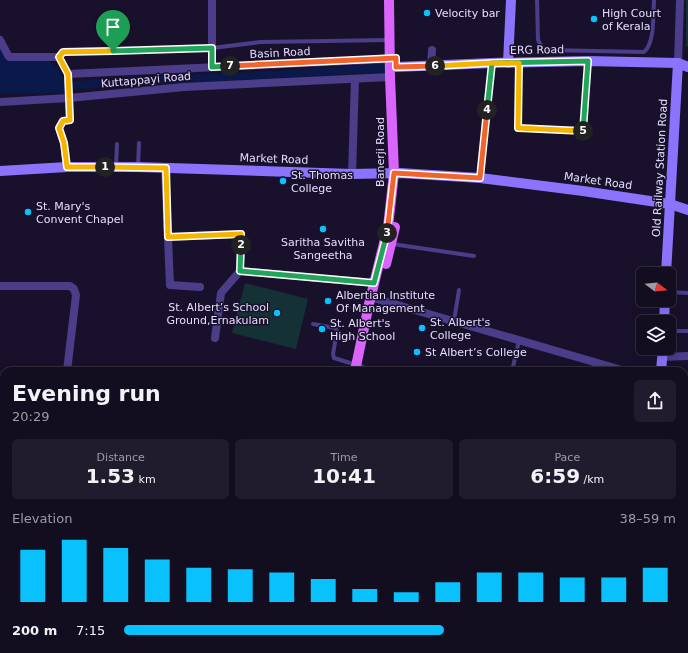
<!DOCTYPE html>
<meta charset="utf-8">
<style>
:root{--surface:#130d20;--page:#201b2d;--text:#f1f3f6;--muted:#9d9ca5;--line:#322d3e;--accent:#09c2fd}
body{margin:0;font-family:"DejaVu Sans",sans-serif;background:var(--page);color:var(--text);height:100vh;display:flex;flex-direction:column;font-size:15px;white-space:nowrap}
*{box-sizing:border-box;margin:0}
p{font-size:13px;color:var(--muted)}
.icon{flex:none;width:22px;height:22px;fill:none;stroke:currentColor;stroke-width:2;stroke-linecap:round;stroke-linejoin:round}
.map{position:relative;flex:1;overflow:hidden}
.sheet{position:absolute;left:0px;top:367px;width:688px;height:286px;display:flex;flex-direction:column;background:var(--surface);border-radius:12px 12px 0 0;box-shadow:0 2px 10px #0003,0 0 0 1px var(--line)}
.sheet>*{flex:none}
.needle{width:26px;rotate:106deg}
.buttons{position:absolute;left:636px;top:267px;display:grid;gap:8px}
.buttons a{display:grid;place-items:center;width:40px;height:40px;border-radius:6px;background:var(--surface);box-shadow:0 2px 10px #0003,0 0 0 1px var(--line);font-size:20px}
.pin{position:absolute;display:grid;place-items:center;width:34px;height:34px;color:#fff;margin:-41px -17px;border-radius:50% 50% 50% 0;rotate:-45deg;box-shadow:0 0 4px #0007}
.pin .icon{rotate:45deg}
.km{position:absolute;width:20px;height:20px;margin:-10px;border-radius:50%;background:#222;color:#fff;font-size:11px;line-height:20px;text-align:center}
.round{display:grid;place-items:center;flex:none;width:42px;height:42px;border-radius:6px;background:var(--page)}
.overview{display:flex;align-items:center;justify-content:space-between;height:68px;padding:0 12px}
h1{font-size:22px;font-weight:800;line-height:30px}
.stats{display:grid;grid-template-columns:repeat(3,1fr);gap:6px;height:68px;padding:4px 12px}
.stats div{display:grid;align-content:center;border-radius:6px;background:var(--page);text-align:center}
.stats b{font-size:20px;font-weight:800}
.stats small{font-size:11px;font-weight:400}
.stats p{font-size:11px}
.chart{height:112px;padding:8px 12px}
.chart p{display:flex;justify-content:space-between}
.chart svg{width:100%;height:72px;margin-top:4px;stroke:var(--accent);stroke-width:6}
ul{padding:0 12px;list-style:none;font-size:13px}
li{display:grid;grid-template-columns:64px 48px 1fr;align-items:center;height:30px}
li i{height:10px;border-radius:5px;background:var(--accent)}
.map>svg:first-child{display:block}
.green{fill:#143235}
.water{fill:#0b194a}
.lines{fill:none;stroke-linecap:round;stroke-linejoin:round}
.lane{stroke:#4b3d8a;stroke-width:4}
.street{stroke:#4b3d8a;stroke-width:8}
.secondary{stroke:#8b73fe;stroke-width:10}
.primary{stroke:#da64fe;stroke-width:10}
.split-1-casing{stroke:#fff;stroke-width:8}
.split-2-casing{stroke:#fff;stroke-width:8}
.split-3-casing{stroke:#fff;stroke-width:8}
.split-4-casing{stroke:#fff;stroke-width:8}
.split-5-casing{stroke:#fff;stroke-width:8}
.split-6-casing{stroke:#fff;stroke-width:8}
.split-7-casing{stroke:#fff;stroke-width:8}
.split-8-casing{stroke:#fff;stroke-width:8}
.split-1{stroke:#f5b400;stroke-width:5}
.split-2{stroke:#f5b400;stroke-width:5}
.split-3{stroke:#22a559;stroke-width:5}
.split-4{stroke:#f0652b;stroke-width:5}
.split-5{stroke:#22a559;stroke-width:5}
.split-6{stroke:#f5b400;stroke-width:5}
.split-7{stroke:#f0652b;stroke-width:5}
.split-8{stroke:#22a559;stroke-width:5}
.poi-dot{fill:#09c2fd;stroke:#19112b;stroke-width:1.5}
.labels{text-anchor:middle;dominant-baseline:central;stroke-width:3;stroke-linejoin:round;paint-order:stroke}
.poi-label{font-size:11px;fill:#e5dcff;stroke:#19112b;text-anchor:start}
.street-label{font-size:11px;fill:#e5dcff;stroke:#19112b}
</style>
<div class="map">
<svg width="688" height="653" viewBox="0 0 688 653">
<rect width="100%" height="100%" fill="#19112b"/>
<!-- green -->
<g class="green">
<polygon points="686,0 688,0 688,47 686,46"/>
<polygon points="245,283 308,299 296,349 232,333"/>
</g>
<!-- water -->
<path class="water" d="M0,47L7,61L46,60C54,64 61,70 63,79L69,82L123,77L260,72L386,63L387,72L72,89L64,90V93L0,94Z"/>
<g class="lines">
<!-- lane -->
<g class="lane">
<path d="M537,0L538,40L543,49L547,50L644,52C655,43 653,14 654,0"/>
<polyline points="59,57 63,53 212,48 261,42 389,40"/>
<polyline points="519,64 518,128 584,131 587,62"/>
<polyline points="116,166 117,144"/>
<polyline points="138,166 139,143"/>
<polyline points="480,178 492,63"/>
<polyline points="392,244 474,256"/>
<polyline points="669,292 688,293"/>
<polyline points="454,321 459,290"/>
<polyline points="313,324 335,328 337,331 333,354 334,358 363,367"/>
<polyline points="669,331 688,331"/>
<polyline points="512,371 519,341"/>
<polyline points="684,493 688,493"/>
<polyline points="684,520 688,520"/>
<polyline points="488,649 516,653"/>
</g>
<!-- street -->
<g class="street">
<polyline points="0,40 9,57 59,57 68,74 390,59"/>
<polyline points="678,63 680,0"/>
<polyline points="431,66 432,50"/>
<polyline points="212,67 212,0"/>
<polyline points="0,102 69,98 184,87 390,77"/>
<polyline points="67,167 64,143 59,128 63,121 70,120 68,74"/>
<polyline points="165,168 170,285 200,287"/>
<polyline points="352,174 355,79"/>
<polyline points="168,237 241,234 240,271 221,293 215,338"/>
<polyline points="240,271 375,283"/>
<polyline points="0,286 70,286 74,289 76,295 67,371"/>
<polyline points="377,299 625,371"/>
<polyline points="662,357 688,356"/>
<polyline points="684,461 688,461"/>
<polyline points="0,481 4,481"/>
<polyline points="684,571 688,573"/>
<polyline points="0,637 4,638"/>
<polyline points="59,653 59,649"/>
<polyline points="600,653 600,649"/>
</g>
<!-- secondary -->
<g class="secondary">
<polyline points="508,63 511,0"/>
<polyline points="396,67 492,63 587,61 678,63 688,67"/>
<polyline points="0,171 67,167 138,167 352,174 400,173 480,178 583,191 670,204 688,210"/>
<polyline points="666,274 678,63"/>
<polyline points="664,322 665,300"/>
<polyline points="661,371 663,348"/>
<polyline points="0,523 4,524"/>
<polyline points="647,653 648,649"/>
</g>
<!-- primary -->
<g class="primary">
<polyline points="386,264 395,227"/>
<polyline points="355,371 369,304 388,227 394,173 390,77 389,0"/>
<polyline points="336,653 336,649"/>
<polyline points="347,653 347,649"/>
</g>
</g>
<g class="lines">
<!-- split-1 casing -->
<g class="split-1-casing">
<polyline id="split-1" points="105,167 67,167 64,143 59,128 63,121 70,120 68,74 59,57 63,52 113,51"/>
</g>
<!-- split-2 casing -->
<g class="split-2-casing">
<polyline id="split-2" points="105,167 166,168 168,237 241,234 241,245"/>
</g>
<!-- split-3 casing -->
<g class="split-3-casing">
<polyline id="split-3" points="241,245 240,271 374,283 387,233"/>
</g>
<!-- split-4 casing -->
<g class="split-4-casing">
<polyline id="split-4" points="387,233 394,173 480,178 487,110"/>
</g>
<!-- split-5 casing -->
<g class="split-5-casing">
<polyline id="split-5" points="487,110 492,63 588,61 583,131"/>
</g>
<!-- split-6 casing -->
<g class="split-6-casing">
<polyline id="split-6" points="435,66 492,63 519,63 518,128 583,131"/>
</g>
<!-- split-7 casing -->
<g class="split-7-casing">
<polyline id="split-7" points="230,66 396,58 396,67 435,66"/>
</g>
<!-- split-8 casing -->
<g class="split-8-casing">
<polyline id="split-8" points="113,51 212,48 212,67 230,66"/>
</g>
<!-- split-1 -->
<use href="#split-1" class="split-1"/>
<!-- split-2 -->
<use href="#split-2" class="split-2"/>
<!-- split-3 -->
<use href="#split-3" class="split-3"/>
<!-- split-4 -->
<use href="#split-4" class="split-4"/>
<!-- split-5 -->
<use href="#split-5" class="split-5"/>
<!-- split-6 -->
<use href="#split-6" class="split-6"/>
<!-- split-7 -->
<use href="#split-7" class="split-7"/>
<!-- split-8 -->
<use href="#split-8" class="split-8"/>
</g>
<!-- markers -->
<g class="poi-dot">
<circle cx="427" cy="13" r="4"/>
<circle cx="594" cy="19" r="4"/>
<circle cx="283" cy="181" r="4"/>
<circle cx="28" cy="212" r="4"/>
<circle cx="323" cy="229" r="4"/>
<circle cx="328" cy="301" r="4"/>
<circle cx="277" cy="313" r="4"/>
<circle cx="422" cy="328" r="4"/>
<circle cx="322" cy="329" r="4"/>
<circle cx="417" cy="352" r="4"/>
</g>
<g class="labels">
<!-- poi labels -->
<g class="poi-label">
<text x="435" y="13">Velocity bar</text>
<text x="602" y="13">High Court<tspan x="602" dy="13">of Kerala</tspan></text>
<text x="291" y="175">St. Thomas<tspan x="291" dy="13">College</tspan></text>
<text x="36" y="206">St. Mary's<tspan x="36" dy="13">Convent Chapel</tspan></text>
<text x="323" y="242" text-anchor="middle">Saritha Savitha<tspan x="323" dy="13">Sangeetha</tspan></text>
<text x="336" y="295">Albertian Institute<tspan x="336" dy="13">Of Management</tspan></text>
<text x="269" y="307" text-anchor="end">St. Albert’s School<tspan x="269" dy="13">Ground,Ernakulam</tspan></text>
<text x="430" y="322">St. Albert's<tspan x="430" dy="13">College</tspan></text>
<text x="330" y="323">St. Albert's<tspan x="330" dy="13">High School</tspan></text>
<text x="425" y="352">St Albert’s College</text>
</g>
<!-- street labels -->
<g class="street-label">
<text transform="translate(537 50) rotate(-1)">ERG Road</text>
<text transform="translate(280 53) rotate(-3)">Basin Road</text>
<text transform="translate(146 80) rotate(-5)">Kuttappayi Road</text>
<text transform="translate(380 152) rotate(-90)">Banerji Road</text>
<text transform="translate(274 159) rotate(2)">Market Road</text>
<text transform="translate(660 168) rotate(-87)">Old Railway Station Road</text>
<text transform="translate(598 181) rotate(8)">Market Road</text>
</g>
</g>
</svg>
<div class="buttons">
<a><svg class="needle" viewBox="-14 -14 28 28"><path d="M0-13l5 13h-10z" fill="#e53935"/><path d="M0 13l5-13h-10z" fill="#9d9ca5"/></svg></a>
<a><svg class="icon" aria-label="layers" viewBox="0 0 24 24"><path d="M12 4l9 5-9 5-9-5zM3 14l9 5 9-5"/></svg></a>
</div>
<div class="pin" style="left:113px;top:51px;background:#1e9e55"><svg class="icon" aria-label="arrive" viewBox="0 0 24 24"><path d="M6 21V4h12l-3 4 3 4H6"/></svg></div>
<b class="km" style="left:105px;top:167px">1</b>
<b class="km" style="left:241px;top:245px">2</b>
<b class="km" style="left:387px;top:233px">3</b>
<b class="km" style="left:487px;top:110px">4</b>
<b class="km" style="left:583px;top:131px">5</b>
<b class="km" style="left:435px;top:66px">6</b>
<b class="km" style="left:230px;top:66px">7</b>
<section class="sheet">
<div class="overview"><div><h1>Evening run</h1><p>20:29</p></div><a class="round"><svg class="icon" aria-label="share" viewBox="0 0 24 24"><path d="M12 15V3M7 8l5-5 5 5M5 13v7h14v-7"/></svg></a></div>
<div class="stats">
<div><p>Distance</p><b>1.53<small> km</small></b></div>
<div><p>Time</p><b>10:41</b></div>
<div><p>Pace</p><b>6:59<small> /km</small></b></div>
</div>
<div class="chart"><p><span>Elevation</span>38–59 m</p>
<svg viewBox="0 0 160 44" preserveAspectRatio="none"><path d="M5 44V12M15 44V6M25 44V11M35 44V18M45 44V23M55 44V24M65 44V26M75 44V30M85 44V36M95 44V38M105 44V32M115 44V26M125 44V26M135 44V29M145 44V29M155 44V23"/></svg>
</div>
<ul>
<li><b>200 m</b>7:15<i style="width:58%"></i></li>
</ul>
</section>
</div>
